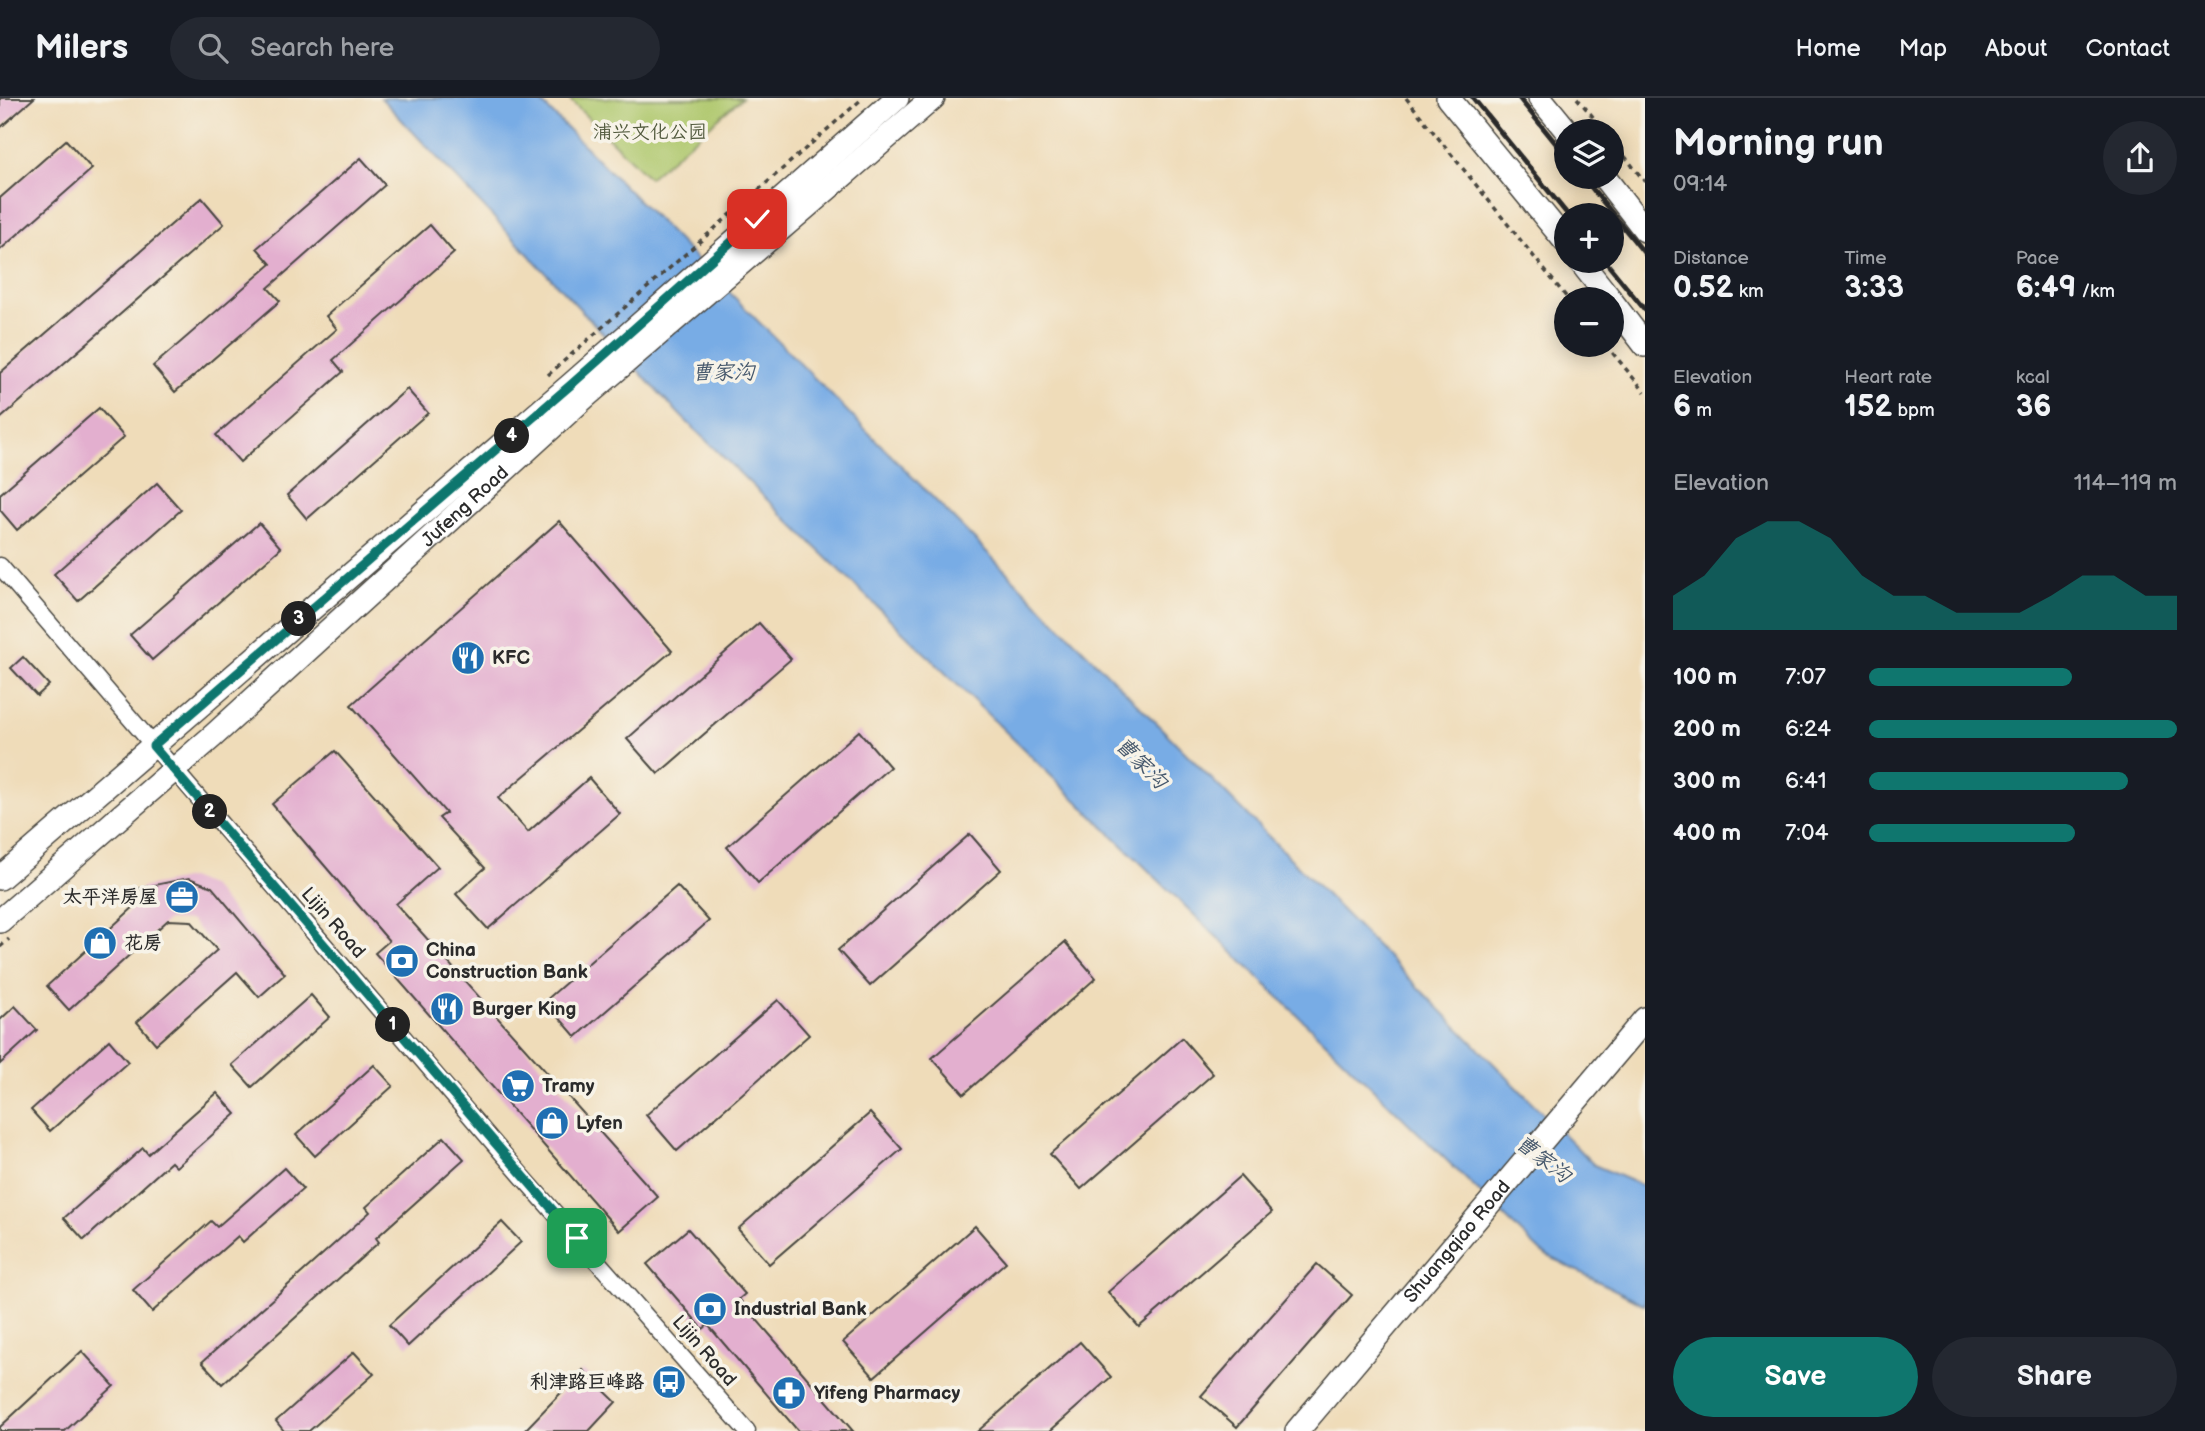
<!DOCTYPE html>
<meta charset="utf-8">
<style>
:root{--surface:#171b24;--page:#242831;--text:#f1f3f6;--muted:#9ea1a6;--line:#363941;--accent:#0f766e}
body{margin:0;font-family:"Balsamiq Sans","LXGW WenKai TC",sans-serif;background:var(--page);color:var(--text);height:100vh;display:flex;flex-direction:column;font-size:26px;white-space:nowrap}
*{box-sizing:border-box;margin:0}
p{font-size:23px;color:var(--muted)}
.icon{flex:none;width:38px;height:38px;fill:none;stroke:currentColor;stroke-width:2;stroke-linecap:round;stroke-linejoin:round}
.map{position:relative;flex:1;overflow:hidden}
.sheet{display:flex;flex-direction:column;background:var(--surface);width:560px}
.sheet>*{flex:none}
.controls{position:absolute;left:1554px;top:21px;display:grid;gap:14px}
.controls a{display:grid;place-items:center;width:70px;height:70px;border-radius:50%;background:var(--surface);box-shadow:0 4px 18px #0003;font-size:35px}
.pin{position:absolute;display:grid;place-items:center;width:60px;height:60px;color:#fff;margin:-30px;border-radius:14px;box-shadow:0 4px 10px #0006}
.km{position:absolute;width:35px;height:35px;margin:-18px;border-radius:50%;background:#222;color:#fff;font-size:19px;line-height:35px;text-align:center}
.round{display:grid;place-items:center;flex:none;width:74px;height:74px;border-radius:37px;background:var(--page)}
.head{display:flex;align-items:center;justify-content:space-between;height:119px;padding:0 28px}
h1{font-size:38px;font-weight:700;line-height:52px}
.metrics{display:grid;grid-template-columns:repeat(3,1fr);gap:10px;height:119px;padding:7px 28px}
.metrics div{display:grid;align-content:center}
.metrics b{font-size:30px;font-weight:700}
.metrics small{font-size:19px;font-weight:400}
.metrics p{font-size:19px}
.chart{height:196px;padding:14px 28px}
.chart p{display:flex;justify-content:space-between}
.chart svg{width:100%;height:126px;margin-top:7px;fill:var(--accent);opacity:.7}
.cta{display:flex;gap:14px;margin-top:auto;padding:14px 28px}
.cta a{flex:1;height:80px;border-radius:42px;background:var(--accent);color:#fff;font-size:28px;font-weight:700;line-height:80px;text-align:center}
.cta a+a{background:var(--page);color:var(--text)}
ul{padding:0 28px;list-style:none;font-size:23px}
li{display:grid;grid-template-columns:112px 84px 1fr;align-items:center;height:52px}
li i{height:18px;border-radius:9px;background:var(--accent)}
header{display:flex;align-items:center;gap:42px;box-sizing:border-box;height:98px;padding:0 35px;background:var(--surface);border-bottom:2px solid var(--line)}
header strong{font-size:33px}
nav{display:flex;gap:38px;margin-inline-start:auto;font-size:24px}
.search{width:490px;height:63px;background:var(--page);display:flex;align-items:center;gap:18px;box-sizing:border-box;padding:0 24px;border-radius:38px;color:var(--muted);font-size:26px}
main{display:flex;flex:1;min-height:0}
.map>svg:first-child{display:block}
.green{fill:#aec76c;stroke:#6c794c;stroke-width:2}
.water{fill:#78ace5;stroke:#526c88;stroke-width:2}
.building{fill:#e3afcf}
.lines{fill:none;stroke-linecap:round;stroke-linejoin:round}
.street-casing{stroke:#484640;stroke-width:19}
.secondary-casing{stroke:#484640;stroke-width:26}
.path{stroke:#484640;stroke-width:3.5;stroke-dasharray:5 5;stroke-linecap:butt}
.street{stroke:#fff;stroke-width:16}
.secondary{stroke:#fff;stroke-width:23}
.rail{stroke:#2b2b2b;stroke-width:5}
.route-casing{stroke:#fff;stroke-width:14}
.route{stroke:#0f766e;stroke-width:9}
.labels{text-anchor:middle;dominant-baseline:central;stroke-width:7;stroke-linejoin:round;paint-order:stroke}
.park-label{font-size:19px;fill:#525a3e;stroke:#f7f3e8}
.street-label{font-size:19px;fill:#2b2b2b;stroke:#f7f3e8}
.poi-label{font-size:19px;font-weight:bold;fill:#2b2b2b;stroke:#f7f3e8;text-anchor:start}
.water-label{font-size:21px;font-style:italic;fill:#46586c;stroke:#f7f3e8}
</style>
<header>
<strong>Milers</strong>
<div class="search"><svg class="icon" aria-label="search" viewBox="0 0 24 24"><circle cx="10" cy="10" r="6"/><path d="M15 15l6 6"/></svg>Search here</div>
<nav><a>Home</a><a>Map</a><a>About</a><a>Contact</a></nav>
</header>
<main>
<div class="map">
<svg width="1645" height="1333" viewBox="0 0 1645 1333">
<rect width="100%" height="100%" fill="#f7f3e8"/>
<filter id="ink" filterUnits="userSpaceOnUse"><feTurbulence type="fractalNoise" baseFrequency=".0143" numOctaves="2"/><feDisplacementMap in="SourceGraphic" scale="14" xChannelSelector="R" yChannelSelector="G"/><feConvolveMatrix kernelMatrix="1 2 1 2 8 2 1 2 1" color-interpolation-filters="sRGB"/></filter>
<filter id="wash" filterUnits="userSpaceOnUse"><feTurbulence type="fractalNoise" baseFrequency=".00686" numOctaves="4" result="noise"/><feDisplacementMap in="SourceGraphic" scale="28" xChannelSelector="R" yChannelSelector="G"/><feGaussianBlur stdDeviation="1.57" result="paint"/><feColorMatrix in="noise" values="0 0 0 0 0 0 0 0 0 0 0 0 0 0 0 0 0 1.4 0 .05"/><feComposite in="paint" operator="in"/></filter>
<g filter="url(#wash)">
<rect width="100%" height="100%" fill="#efdcb9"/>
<!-- green -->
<polygon class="green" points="568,0 742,0 649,80"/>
<!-- water -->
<polygon class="water" points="381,0 537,0 1594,1067 1645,1089 1645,1207 1542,1155 681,318"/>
<g id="blocks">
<!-- building -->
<g class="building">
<polygon points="0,0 34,0 0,30"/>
<polygon points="66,42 92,71 0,152 0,100"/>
<polygon points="361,60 385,87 268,190 280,203 175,294 153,268 271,166 257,150"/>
<polygon points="202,100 224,126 0,321 0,275"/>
<polygon points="430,127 454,155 333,262 343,274 240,364 216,337 337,231 326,218"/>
<polygon points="407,291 428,315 307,421 287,397"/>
<polygon points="99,310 124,339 17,432 0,412 0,396"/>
<polygon points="157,385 181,412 78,503 54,476"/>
<polygon points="559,423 672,553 498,700 528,734 589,680 620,716 488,831 456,796 485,770 439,720 446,715 351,607"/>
<polygon points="259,425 281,450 152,562 130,537"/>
<polygon points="759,525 791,561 658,676 627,641"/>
<polygon points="23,559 49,587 37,598 11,570"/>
<polygon points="859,633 890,669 758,785 727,749"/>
<polygon points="335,653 438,769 396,806 658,1099 619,1133 375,855 389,843 272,706"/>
<polygon points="970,736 1001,772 870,888 838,852"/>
<polygon points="189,780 212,789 285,876 259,899 237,874 156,946 137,924 217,852 191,823 168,822 69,912 47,888 147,797 140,790"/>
<polygon points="677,788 709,823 576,939 545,903"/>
<polygon points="1065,844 1096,880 964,996 932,960"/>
<polygon points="311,897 330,919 252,989 232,967"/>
<polygon points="778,902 809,937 677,1053 646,1017"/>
<polygon points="15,908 37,932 0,966 0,922"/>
<polygon points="1182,940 1213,976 1081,1091 1050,1056"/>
<polygon points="109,942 128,964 50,1033 31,1012"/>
<polygon points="374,967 393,988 315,1058 296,1037"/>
<polygon points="217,995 236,1016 176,1069 171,1064 84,1142 64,1120 143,1050 148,1056"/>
<polygon points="870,1015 902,1051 769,1166 738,1131"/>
<polygon points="444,1039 464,1061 376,1140 379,1144 222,1286 202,1264 370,1114 366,1109"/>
<polygon points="284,1070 303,1091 243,1144 238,1138 152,1214 133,1192 211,1123 217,1129"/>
<polygon points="1240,1078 1272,1114 1139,1229 1108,1194"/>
<polygon points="502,1124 521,1144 408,1248 389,1227"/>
<polygon points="975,1128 1006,1164 874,1279 843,1244"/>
<polygon points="688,1131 745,1196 739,1201 853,1333 798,1333 708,1227 703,1231 647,1166"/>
<polygon points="1317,1166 1352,1197 1237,1329 1201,1298"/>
<polygon points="1080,1244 1111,1279 1050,1333 978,1333"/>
<polygon points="82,1253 114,1288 65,1333 0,1333 0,1329"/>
<polygon points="354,1254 374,1276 309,1333 284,1333 276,1323"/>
<polygon points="583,1272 616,1304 589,1333 524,1333"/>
</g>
</g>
</g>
<g filter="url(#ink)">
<use href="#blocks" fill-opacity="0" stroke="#484640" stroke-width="2"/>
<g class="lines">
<!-- street casing -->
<g class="street-casing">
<polyline id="street" points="0,468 522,1078 747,1333"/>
</g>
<!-- secondary casing -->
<g class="secondary-casing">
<g id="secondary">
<polyline points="1448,0 1566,144"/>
<polyline points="1540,0 1567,33"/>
<polyline points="1604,79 1645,132"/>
<polyline points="1580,163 1610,201"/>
<polyline points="1612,204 1645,247"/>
<polyline points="0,780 573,285 897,0"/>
<path id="s1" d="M0,823L213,638L585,299L933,0"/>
<path id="s2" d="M1297,1333L1645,921"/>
</g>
</g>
<!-- path -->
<g class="path">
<polyline points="1406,0 1568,201"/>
<polyline points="1577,0 1605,33"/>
<polyline points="1612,42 1645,84"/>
<polyline points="1606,247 1645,294"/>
<polyline points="548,277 863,0"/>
<polyline points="0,849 9,841"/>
</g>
<!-- street -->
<use href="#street" class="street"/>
<!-- secondary -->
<use href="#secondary" class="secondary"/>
<!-- rail -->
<g class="rail">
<polyline points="1473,0 1568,117"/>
<polyline points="1519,0 1566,58"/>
<polyline points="1583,79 1645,156"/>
<polyline points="1605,163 1645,212"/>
</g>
</g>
</g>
<g class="lines" filter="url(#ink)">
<!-- route casing -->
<g class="route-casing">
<polyline id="route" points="577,1140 153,648 573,285 757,121"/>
</g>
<!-- route -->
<use href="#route" class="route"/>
</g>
<!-- icons -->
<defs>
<g id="restaurant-disc" transform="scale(1.75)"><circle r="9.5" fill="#1f6fb2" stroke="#f7f3e8"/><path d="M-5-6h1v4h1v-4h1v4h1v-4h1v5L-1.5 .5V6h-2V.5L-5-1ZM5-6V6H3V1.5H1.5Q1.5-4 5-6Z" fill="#fff"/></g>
<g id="office-disc" transform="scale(1.75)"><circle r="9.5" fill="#1f6fb2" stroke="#f7f3e8"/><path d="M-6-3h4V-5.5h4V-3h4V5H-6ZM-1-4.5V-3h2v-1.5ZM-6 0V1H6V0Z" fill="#fff"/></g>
<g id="shop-disc" transform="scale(1.75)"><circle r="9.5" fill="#1f6fb2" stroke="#f7f3e8"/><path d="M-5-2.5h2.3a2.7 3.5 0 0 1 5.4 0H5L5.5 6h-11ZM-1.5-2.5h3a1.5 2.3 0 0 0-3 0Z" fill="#fff"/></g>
<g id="bank-disc" transform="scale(1.75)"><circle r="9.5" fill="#1f6fb2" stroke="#f7f3e8"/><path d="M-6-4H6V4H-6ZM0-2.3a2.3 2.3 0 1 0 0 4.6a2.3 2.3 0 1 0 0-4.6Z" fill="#fff"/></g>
<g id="supermarket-disc" transform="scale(1.75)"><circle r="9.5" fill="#1f6fb2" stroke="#f7f3e8"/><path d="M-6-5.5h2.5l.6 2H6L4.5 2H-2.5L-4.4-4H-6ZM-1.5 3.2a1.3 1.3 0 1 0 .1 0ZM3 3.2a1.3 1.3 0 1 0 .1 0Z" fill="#fff"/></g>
<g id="bus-disc" transform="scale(1.75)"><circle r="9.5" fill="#1f6fb2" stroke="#f7f3e8"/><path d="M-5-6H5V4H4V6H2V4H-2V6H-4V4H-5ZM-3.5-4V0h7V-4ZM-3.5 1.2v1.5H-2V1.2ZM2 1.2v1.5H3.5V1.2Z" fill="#fff"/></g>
<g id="pharmacy-disc" transform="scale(1.75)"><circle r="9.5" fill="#1f6fb2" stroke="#f7f3e8"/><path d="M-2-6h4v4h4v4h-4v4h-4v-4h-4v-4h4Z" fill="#fff"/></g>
</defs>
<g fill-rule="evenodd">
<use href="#restaurant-disc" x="468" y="560"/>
<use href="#office-disc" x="182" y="799"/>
<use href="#shop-disc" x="100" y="845"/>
<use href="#bank-disc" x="402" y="863"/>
<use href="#restaurant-disc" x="447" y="911"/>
<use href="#supermarket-disc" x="518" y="988"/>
<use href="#shop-disc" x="552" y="1025"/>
<use href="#bank-disc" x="710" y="1211"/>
<use href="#bus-disc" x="669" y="1284"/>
<use href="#pharmacy-disc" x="789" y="1295"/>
</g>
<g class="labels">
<!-- park labels -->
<g class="park-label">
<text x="650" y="34">浦兴文化公园</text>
</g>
<!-- street labels -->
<g class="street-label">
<text stroke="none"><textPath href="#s1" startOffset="623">Jufeng Road</textPath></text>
<text transform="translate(333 825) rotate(49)">Lijin Road</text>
<text stroke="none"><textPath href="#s2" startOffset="248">Shuangqiao Road</textPath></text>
<text transform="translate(704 1253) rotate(49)">Lijin Road</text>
</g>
<!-- poi labels -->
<g class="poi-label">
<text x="492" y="560">KFC</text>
<text x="158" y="799" text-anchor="end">太平洋房屋</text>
<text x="124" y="845">花房</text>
<text x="426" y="852">China<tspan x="426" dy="22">Construction Bank</tspan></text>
<text x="472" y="911">Burger King</text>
<text x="542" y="988">Tramy</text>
<text x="576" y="1025">Lyfen</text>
<text x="734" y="1211">Industrial Bank</text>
<text x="644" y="1284" text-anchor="end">利津路巨峰路</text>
<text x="814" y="1295">Yifeng Pharmacy</text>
</g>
<!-- water labels -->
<g class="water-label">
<text x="723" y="274">曹家沟</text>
<text transform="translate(1141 665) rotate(45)">曹家沟</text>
<text transform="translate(1543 1061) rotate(38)">曹家沟</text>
</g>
</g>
</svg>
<div class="controls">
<a><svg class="icon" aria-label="layers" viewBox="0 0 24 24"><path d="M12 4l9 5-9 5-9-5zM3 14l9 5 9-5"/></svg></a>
<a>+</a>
<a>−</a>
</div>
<div class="pin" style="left:577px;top:1140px;background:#1e9e55"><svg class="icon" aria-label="arrive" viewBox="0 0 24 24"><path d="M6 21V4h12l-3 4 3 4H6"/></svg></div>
<div class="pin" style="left:757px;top:121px;background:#d93025"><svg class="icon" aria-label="check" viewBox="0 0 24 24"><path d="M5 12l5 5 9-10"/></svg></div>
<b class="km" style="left:393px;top:927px">1</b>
<b class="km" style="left:210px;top:714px">2</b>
<b class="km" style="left:299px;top:521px">3</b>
<b class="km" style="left:512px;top:338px">4</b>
</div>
<section class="sheet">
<div class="head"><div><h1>Morning run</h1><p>09:14</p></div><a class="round"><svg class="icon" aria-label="share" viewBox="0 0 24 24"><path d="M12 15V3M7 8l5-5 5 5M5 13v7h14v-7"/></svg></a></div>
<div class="metrics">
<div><p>Distance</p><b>0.52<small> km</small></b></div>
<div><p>Time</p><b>3:33</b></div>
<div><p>Pace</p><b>6:49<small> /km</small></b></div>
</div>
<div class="metrics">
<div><p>Elevation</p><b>6<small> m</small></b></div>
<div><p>Heart rate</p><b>152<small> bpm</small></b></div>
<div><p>kcal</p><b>36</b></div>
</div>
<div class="chart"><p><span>Elevation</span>114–119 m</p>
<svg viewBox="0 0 160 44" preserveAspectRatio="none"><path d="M0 44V32L10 25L20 12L30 6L40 6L50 12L60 25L70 32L80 32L90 38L100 38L110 38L120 32L130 25L140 25L150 32L160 32V44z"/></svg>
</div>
<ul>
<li><b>100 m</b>7:07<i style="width:66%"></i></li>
<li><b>200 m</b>6:24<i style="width:100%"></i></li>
<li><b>300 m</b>6:41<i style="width:84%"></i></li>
<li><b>400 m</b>7:04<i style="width:67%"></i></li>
</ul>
<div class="cta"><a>Save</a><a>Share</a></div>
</section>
</main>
